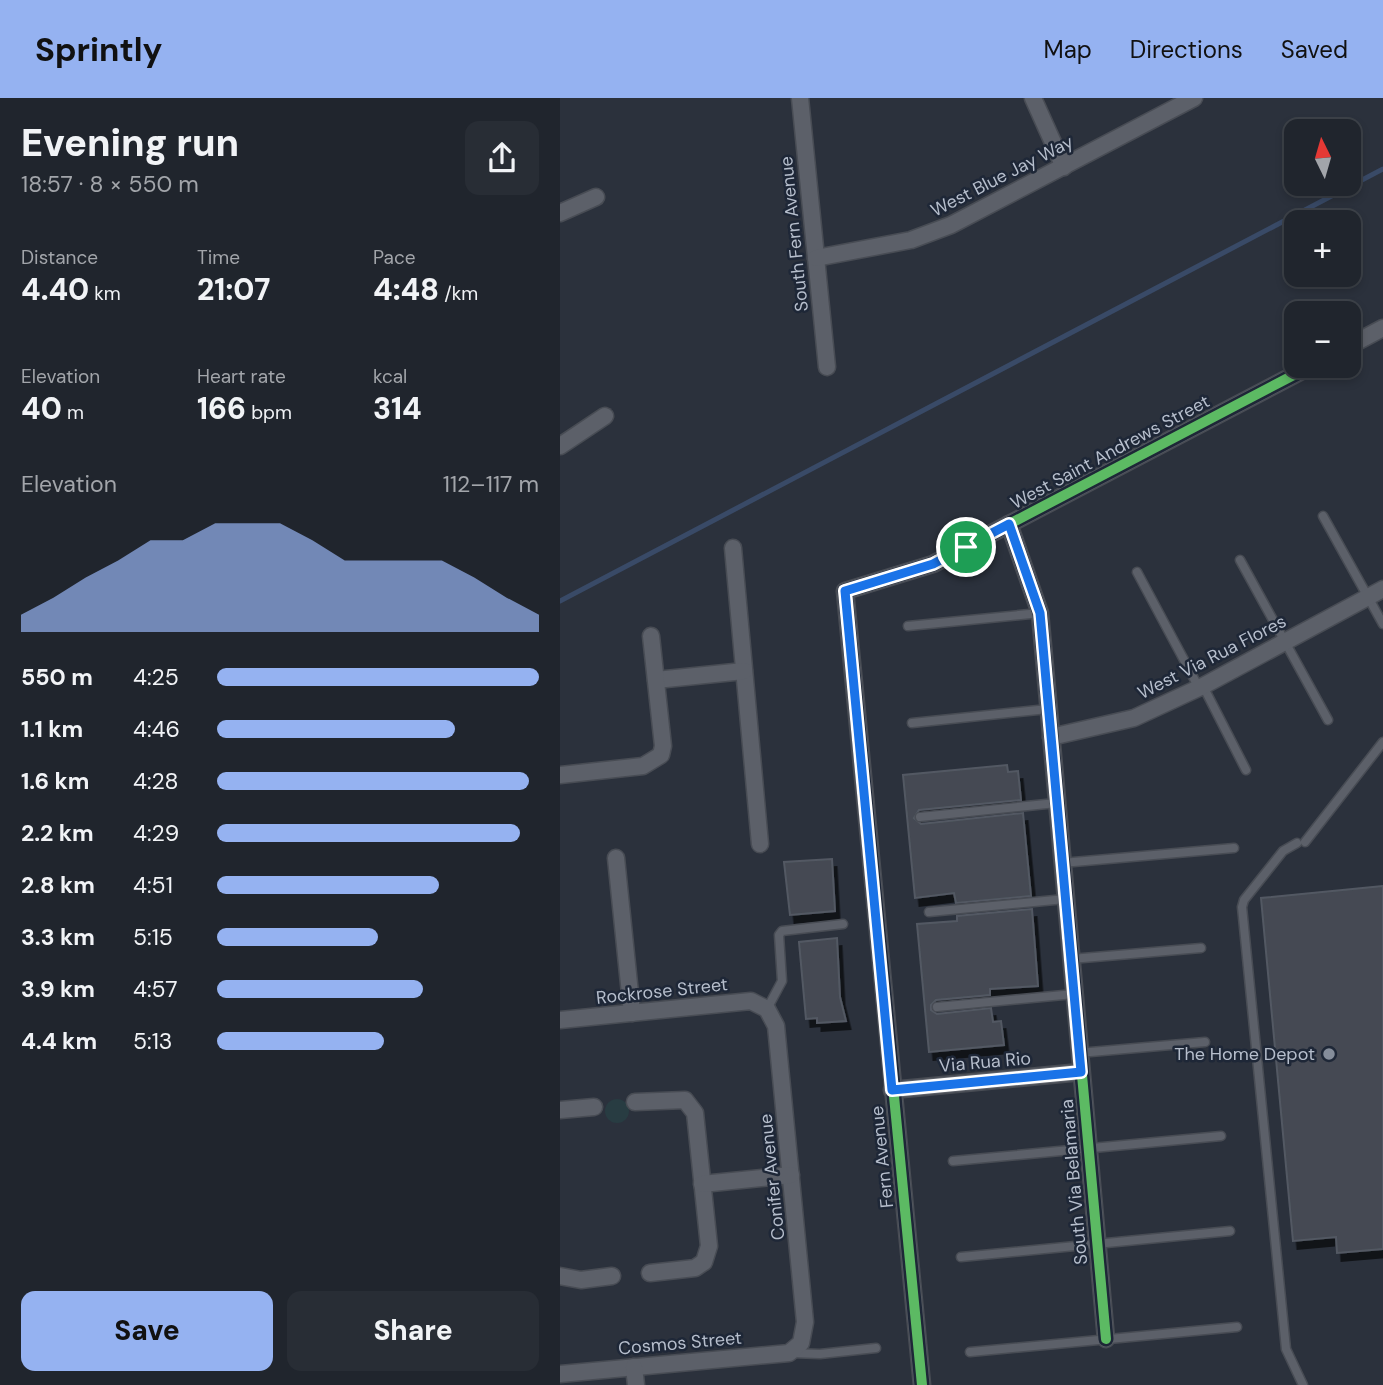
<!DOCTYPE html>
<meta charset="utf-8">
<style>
:root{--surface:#20252d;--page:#282d35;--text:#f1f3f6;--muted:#a2a5aa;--line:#3d4249;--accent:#95b2f1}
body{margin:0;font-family:"DM Sans",sans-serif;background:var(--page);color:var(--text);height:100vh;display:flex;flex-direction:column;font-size:26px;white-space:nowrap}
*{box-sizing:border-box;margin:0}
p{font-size:23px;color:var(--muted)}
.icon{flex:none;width:38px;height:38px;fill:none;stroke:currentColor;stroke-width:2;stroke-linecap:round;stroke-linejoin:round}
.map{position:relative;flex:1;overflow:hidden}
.panel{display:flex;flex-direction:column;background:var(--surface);width:560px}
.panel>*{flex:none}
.needle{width:46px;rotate:355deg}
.fabs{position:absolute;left:724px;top:21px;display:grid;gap:14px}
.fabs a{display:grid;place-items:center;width:77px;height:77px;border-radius:14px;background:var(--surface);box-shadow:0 4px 10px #0003,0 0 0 2px var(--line);font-size:35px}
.pin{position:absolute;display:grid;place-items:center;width:60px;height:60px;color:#fff;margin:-30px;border:4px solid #fff;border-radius:50%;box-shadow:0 2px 7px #0007}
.round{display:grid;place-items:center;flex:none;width:74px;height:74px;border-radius:14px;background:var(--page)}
.overview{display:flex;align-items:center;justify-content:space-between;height:119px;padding:0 21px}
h1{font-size:38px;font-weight:800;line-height:52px}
.metrics{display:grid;grid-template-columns:repeat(3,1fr);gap:10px;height:119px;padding:7px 21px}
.metrics div{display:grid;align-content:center}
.metrics b{font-size:30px;font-weight:800}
.metrics small{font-size:19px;font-weight:400}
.metrics p{font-size:19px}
.chart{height:196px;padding:14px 21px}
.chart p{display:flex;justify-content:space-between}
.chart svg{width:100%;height:126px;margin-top:7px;fill:var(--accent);opacity:.7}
.primary-button{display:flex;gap:14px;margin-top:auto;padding:14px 21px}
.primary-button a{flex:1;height:80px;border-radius:14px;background:var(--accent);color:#111;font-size:28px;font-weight:800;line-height:80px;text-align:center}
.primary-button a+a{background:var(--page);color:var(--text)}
ul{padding:0 21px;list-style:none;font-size:23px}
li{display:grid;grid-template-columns:112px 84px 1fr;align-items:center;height:52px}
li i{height:18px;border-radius:9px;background:var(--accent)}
header{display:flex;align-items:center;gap:42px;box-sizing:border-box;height:98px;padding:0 35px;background:var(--accent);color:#111}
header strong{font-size:33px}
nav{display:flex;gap:38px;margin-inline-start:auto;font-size:24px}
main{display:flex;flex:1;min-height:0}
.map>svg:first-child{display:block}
.green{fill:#283c42}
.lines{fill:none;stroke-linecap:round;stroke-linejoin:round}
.stream{stroke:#394a67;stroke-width:5}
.building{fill:#444a52;stroke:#535963;stroke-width:2;filter:url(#shadow)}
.service-casing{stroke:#484c54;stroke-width:11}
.minor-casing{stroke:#484c54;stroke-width:19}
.service{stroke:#5c6069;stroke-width:8}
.minor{stroke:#5c6069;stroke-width:16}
.cycleway-casing{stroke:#1e2737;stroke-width:15}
.cycleway{stroke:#5cba63;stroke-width:10}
.route-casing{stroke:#fff;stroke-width:14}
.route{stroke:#1a73e8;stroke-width:9}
.poi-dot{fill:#858d9a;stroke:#1e2737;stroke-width:2.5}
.labels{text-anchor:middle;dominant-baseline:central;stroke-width:5;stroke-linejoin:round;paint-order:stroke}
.street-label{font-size:18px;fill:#b6becc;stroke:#1e2737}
.poi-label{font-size:18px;fill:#b6becc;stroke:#1e2737;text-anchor:end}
</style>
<header>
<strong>Sprintly</strong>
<nav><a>Map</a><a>Directions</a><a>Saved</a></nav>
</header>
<main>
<section class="panel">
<div class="overview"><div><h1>Evening run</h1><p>18:57 · 8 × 550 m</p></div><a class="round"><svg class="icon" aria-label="share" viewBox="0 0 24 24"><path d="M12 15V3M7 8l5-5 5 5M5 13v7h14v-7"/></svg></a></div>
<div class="metrics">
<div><p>Distance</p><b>4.40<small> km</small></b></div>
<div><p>Time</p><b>21:07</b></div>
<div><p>Pace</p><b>4:48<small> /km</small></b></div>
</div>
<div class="metrics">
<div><p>Elevation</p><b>40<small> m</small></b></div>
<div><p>Heart rate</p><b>166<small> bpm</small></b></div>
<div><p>kcal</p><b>314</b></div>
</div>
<div class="chart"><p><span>Elevation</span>112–117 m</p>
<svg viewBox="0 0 160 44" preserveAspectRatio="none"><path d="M0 44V38L10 32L20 25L30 19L40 12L50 12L60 6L70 6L80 6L90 12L100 19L110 19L120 19L130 19L140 25L150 32L160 38V44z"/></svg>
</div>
<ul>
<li><b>550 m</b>4:25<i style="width:100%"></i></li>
<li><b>1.1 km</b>4:46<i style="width:74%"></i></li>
<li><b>1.6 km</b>4:28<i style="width:97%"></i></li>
<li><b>2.2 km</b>4:29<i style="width:94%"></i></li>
<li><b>2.8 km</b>4:51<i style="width:69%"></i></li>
<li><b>3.3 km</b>5:15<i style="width:50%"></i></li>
<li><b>3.9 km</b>4:57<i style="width:64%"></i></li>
<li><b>4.4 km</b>5:13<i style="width:52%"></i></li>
</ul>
<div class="primary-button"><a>Save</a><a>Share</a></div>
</section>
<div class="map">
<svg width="823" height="1287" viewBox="0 0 823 1287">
<defs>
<filter id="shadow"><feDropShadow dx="4.5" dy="8" stdDeviation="0" flood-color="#0009"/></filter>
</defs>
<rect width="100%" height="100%" fill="#2b313c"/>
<!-- green -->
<circle class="green" cx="57" cy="1013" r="12"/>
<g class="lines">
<!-- stream -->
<polyline class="stream" points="0,503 823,71"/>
</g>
<!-- building -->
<g class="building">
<polygon points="447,667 448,674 458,673 461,702 359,712 354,720 361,726 463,715 471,798 396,805 394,795 355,800 343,677"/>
<polygon points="272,761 275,813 230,817 224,764"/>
<polygon points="823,788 823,1151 777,1155 776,1139 733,1143 701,800"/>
<polygon points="472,811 478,888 430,891 430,897 376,902 371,907 371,912 377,916 431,910 433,924 441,923 444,947 369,954 357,826 397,823 397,818"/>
<polygon points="277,840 280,899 286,923 257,925 257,920 246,921 239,844"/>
</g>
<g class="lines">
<!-- service casing -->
<g class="service-casing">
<g id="service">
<polyline points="763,418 823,526"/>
<polyline points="680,462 768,622"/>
<polyline points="577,474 639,590"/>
<polyline points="348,528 480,515"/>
<polyline points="643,588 686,672"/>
<polyline points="352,625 488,611"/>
<polyline points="360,719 496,705"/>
<polyline points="745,744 823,644"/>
<polyline points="737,745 723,753 684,802 682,809 726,1251 743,1287"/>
<polyline points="502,765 674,750"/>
<polyline points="369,814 505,801"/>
<polyline points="511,861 641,850"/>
<polyline points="377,909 514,896"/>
<polyline points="207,911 222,883 219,837 222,833 283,826"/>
<polyline points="519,955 645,944"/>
<polyline points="393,1063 661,1038"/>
<polyline points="401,1159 670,1133"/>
<polyline points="410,1254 677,1229"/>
<polyline points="232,1255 260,1256 316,1250"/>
</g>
</g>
<!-- minor casing -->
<g class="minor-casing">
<g id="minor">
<polyline points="240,0 267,269"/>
<polyline points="473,0 504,69"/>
<polyline points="0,115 36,99"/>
<polyline points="256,160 351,142 391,127 634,0"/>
<polyline points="789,248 823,230"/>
<polyline points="0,348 45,318"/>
<polyline points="449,426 480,515 546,1241"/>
<polyline points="173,450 200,746"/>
<polyline points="96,582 184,573"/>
<polyline points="491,639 574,620 643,588 823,491"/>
<polyline points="0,677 83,668 101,657 103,648 91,538"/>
<polyline points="56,760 72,915"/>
<polyline points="0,922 191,903 207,911 216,928 245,1224 241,1245 229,1255 0,1276"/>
<polyline points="332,992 521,974"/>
<polyline points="75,1004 125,1002 135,1015 149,1148 144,1164 135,1170 90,1175"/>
<polyline points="0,1012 34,1009"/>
<polyline points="142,1086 231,1077"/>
<polyline points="0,1178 21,1182 52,1178"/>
<polyline points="74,1269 76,1287"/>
<polyline points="362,1287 285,493 373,466 751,268"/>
</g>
</g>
<!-- service -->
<use href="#service" class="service"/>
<!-- minor -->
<use href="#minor" class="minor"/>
<!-- cycleway casing -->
<g class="cycleway-casing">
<g id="cycleway">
<polyline points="449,426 480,515 546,1241"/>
<polyline points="362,1287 285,493 373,466 751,268"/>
</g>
</g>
<!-- cycleway -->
<use href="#cycleway" class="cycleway"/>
</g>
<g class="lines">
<!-- route casing -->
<g class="route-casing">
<polygon id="route" points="449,426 480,515 521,974 332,992 285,493 373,466"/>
</g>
<!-- route -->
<use href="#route" class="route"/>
</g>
<!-- markers -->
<circle class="poi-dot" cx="769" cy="956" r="7"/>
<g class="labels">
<!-- street labels -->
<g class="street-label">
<text transform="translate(442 78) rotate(-27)">West Blue Jay Way</text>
<text transform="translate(234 136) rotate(-96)">South Fern Avenue</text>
<text transform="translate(550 354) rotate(-28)">West Saint Andrews Street</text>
<text transform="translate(652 559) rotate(-27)">West Via Rua Flores</text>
<text transform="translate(102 893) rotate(-6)">Rockrose Street</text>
<text transform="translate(425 964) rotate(-5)">Via Rua Rio</text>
<text transform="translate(322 1059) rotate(-96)">Fern Avenue</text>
<text transform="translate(212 1079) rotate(-96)">Conifer Avenue</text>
<text transform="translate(514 1084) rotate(-95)">South Via Belamaria</text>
<text transform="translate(120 1245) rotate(-5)">Cosmos Street</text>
</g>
<!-- poi labels -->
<g class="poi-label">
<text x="755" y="956">The Home Depot</text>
</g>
</g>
</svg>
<div class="fabs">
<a><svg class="needle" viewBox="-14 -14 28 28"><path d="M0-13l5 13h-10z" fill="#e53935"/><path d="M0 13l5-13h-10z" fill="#a2a5aa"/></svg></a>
<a>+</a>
<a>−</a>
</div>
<div class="pin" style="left:406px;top:449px;background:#1e9e55"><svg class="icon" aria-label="arrive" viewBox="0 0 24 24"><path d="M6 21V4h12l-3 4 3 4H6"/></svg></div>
</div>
</main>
